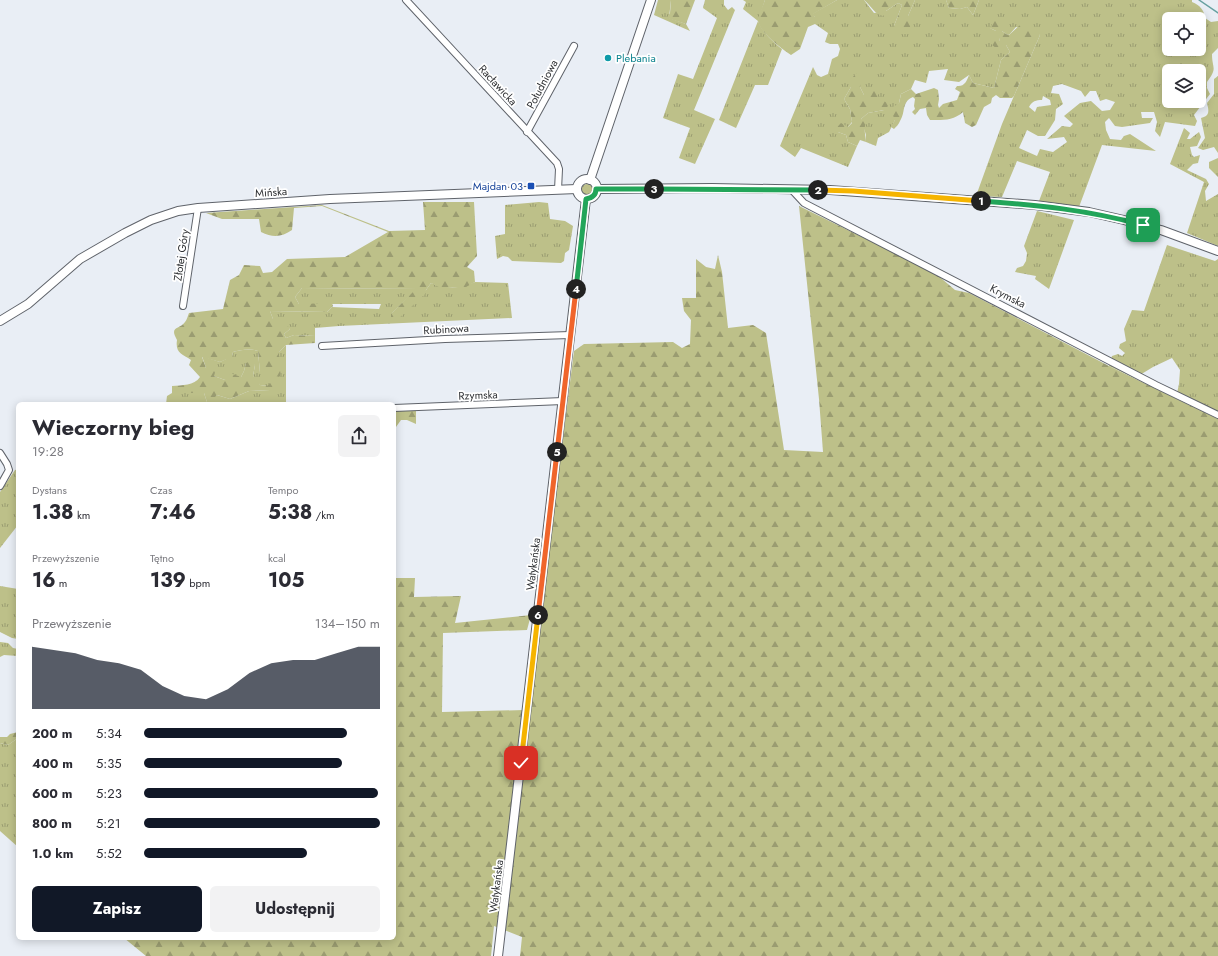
<!DOCTYPE html>
<html lang="pl">
<meta charset="utf-8">
<style>
:root{--surface:#fff;--page:#f2f2f3;--text:#2b2b33;--muted:#7c7c81;--accent:#111827}
body{margin:0;font-family:Jost,sans-serif;background:var(--page);color:var(--text);height:100vh;display:flex;flex-direction:column;font-size:15px;white-space:nowrap}
*{box-sizing:border-box;margin:0}
p{font-size:13px;color:var(--muted)}
.icon{flex:none;width:22px;height:22px;fill:none;stroke:currentColor;stroke-width:2;stroke-linecap:round;stroke-linejoin:round}
.map{position:relative;flex:1;overflow:hidden}
.details{position:absolute;left:16px;top:402px;width:380px;height:538px;display:flex;flex-direction:column;background:var(--surface);border-radius:6px;box-shadow:0 2px 10px #0003}
.details>*{flex:none}
.buttons{position:absolute;left:1162px;top:12px;display:grid;gap:8px}
.buttons a{display:grid;place-items:center;width:44px;height:44px;border-radius:6px;background:var(--surface);box-shadow:0 2px 10px #0003;font-size:20px}
.pin{position:absolute;display:grid;place-items:center;width:34px;height:34px;color:#fff;margin:-17px;border-radius:8px;box-shadow:0 2px 6px #0006}
.km{position:absolute;width:20px;height:20px;margin:-10px;border-radius:50%;background:#222;color:#fff;font-size:11px;line-height:20px;text-align:center}
.round{display:grid;place-items:center;flex:none;width:42px;height:42px;border-radius:6px;background:var(--page)}
.overview{display:flex;align-items:center;justify-content:space-between;height:68px;padding:0 16px}
h1{font-size:22px;font-weight:700;line-height:30px}
.metrics{display:grid;grid-template-columns:repeat(3,1fr);gap:6px;height:68px;padding:4px 16px}
.metrics div{display:grid;align-content:center}
.metrics b{font-size:20px;font-weight:700}
.metrics small{font-size:11px;font-weight:400}
.metrics p{font-size:11px}
.chart{height:112px;padding:8px 16px}
.chart p{display:flex;justify-content:space-between}
.chart svg{width:100%;height:72px;margin-top:4px;fill:var(--accent);opacity:.7}
.button{display:flex;gap:8px;margin-top:auto;padding:8px 16px}
.button a{flex:1;height:46px;border-radius:6px;background:var(--accent);color:#fff;font-size:16px;font-weight:700;line-height:46px;text-align:center}
.button a+a{background:var(--page);color:var(--text)}
ul{padding:0 16px;list-style:none;font-size:13px}
li{display:grid;grid-template-columns:64px 48px 1fr;align-items:center;height:30px}
li i{height:10px;border-radius:5px;background:var(--accent)}
.map>svg:first-child{display:block}
.grass{fill:url(#grass-tufts);fill-rule:evenodd}
.forest{fill:url(#forest-firs)}
.lines{fill:none;stroke-linecap:round;stroke-linejoin:round}
.stream{stroke:#66a0a0;stroke-width:1.5}
.street-casing{stroke:#5f636a;stroke-width:8}
.secondary-casing{stroke:#5f636a;stroke-width:10}
.street{stroke:#fff;stroke-width:6}
.secondary{stroke:#fff;stroke-width:8}
.split-1-casing{stroke:#fff;stroke-width:8}
.split-2-casing{stroke:#fff;stroke-width:8}
.split-3-casing{stroke:#fff;stroke-width:8}
.split-4-casing{stroke:#fff;stroke-width:8}
.split-5-casing{stroke:#fff;stroke-width:8}
.split-6-casing{stroke:#fff;stroke-width:8}
.split-7-casing{stroke:#fff;stroke-width:8}
.split-1{stroke:#22a559;stroke-width:5}
.split-2{stroke:#f5b400;stroke-width:5}
.split-3{stroke:#22a559;stroke-width:5}
.split-4{stroke:#22a559;stroke-width:5}
.split-5{stroke:#f0652b;stroke-width:5}
.split-6{stroke:#f0652b;stroke-width:5}
.split-7{stroke:#f5b400;stroke-width:5}
.culture-dot{fill:#0f9aa8;stroke:#fff;stroke-width:1.5}
.transit-dot{fill:#1a4fb4;stroke:#fff;stroke-width:1.5}
.labels{text-anchor:middle;dominant-baseline:central;stroke-width:3.5;stroke-linejoin:round;paint-order:stroke}
.culture-label{font-size:11px;fill:#0d838f;stroke:#fff;text-anchor:start}
.street-label{font-size:11px;fill:#2e3033;stroke:#fff}
.transit-label{font-size:11px;fill:#164399;stroke:#fff;text-anchor:end}
</style>
<div class="map">
<svg width="1218" height="956" viewBox="0 0 1218 956">
<defs>
<pattern id="grass-tufts" width="24" height="20" patternUnits="userSpaceOnUse"><rect width="24" height="20" fill="#bdc089"/><path d="M3 7l-1-3M5 7V3M7 7l1-3M15 17l-1-3M17 17v-4M19 17l1-3" fill="none" stroke="#9a9c71"/></pattern>
<pattern id="forest-firs" width="22" height="20" patternUnits="userSpaceOnUse"><rect width="22" height="20" fill="#bdc089"/><path d="M5 1l3.5 6h-7zM16 11l3.5 6h-7z" fill="#9a9c71"/></pattern>
</defs>
<rect width="100%" height="100%" fill="#e9eef5"/>
<!-- grass -->
<g class="grass">
<polygon points="658,0 671,0 669,18 686,24 690,31 654,15"/>
<polygon points="705,0 724,0 724,5 728,10 732,7 735,10 694,110 715,119 695,164 679,158 690,128 663,118 678,74 693,79 717,18 703,8"/>
<path d="M743,0H765L758,21C762,32 773,42 782,49L768,85H755L736,128L719,120L758,21L743,9L746,2Z"/>
<path d="M837,0H864L874,13L886,11L898,3L902,5L894,26L908,16L915,0H946L949,8L960,9L967,7L973,15L979,0H1192V2C1200,5 1204,10 1205,18L1211,22L1218,21V48L1212,54C1212,69 1218,67 1207,82V88L1210,94L1194,115L1197,121L1195,126L1165,122L1160,137L1155,131L1157,122L1154,112H1141L1142,118H1153L1150,123L1122,127L1115,126L1109,118L1105,122L1106,130L1110,139L1121,140L1124,136L1130,134L1156,151L1102,145L1079,207L1039,201L1050,172L1017,161L1002,197L976,196L1002,124L1040,35L1016,27L1009,35L1006,34L1002,31L990,28L996,31L1000,39L999,41L1006,45L1010,52L1001,60L994,88L973,83L969,75L959,82L944,80L948,69L929,71L926,83L915,80L911,89L901,94L895,120L889,132L878,138L876,146L866,142V135L861,119L868,113L884,110L864,95L860,87H851L844,99L850,109L852,122L848,127L838,132L846,135L848,142L857,146L848,167L801,148L795,157L780,146L813,67L817,75L821,77L828,74L832,59L838,56L840,49L838,44H830L825,42L828,33L815,24V17L812,14ZM1169,19H1199V49H1169ZM1169,71H1199V101H1169ZM1062,84L1081,91L1085,97L1090,91H1096L1100,101L1106,99L1115,102L1110,110L1102,111L1091,101L1080,103L1064,116L1073,124L1070,127L1062,126L1047,139L1064,137L1067,142L1053,152L1040,149L1037,156L1019,148L1027,130L1038,136H1045L1055,120L1056,109L1063,104L1059,94L1051,93L1053,86ZM1043,96L1050,100L1051,105L1037,107L1035,112L1029,107C1032,101 1036,100 1042,100Z"/>
<path d="M1218,76V153L1214,147L1203,150L1198,148L1205,138L1201,118C1210,116 1209,111 1207,103L1214,94V79Z"/>
<polygon points="1184,128 1190,133 1187,139 1190,139 1199,132 1201,137 1197,146 1190,147 1192,155 1194,157 1200,155 1198,163 1193,164 1187,170 1206,179 1209,184 1205,191 1206,201 1218,194 1218,246 1187,233 1204,182 1170,164"/>
<polygon points="1218,158 1218,177 1209,168 1209,162"/>
<circle cx="587" cy="190" r="6"/>
<polygon points="539,202 548,203 550,219 565,221 573,226 569,250 565,253 564,261 561,263 512,261 508,257 503,256 497,259 495,236 505,234 505,205"/>
<polygon points="1037,211 1074,220 1049,289 1035,279 1036,276 1015,272 1017,268 1023,266 1026,261 1027,253 1024,246"/>
<polygon points="1167,245 1215,261 1218,259 1218,419 1176,398 1179,384 1180,370 1172,358 1153,367 1135,378 1109,366 1112,356 1118,354 1122,356 1125,353 1119,348 1120,344 1126,341 1124,329 1132,310 1144,311"/>
<path d="M475,282L508,283L512,318L339,326L315,328V336L294,335L286,338L284,334L290,329L273,319L270,311L327,312L332,307L379,309L381,304H299L295,297L302,288L417,289L391,314L426,290L431,283C445,289 461,289 475,282Z"/>
<path d="M286,345V404H166L167,396L172,393H204L207,402L217,395L230,399L249,391L270,390L267,386L260,385L253,376L255,365L246,363L244,371L241,377L225,380L214,376L206,368L202,356L220,362L232,356L233,352C241,350 250,348 258,351L260,373L279,357V352Z"/>
<polygon points="18,469 18,525 0,548 0,492 15,470"/>
<polygon points="0,586 18,589 18,639 12,638 0,632"/>
<polygon points="0,642 8,643 13,648 18,649 18,656 4,655 0,657"/>
<polygon points="18,738 18,847 0,831 0,743 8,745"/>
</g>
<!-- forest -->
<g class="forest">
<polygon points="671,0 695,0 686,24 667,18 670,13"/>
<path d="M765,0H837L813,14L815,17V24L808,27L800,49L791,55C782,49 760,33 758,21C758,15 763,6 765,0Z"/>
<path d="M864,0H915L908,16L912,20L908,34H901L898,29L894,26L902,5L898,3L886,11L889,15C876,19 872,6 864,0Z"/>
<polygon points="946,0 979,0 973,15 967,7 960,9 949,8"/>
<path d="M994,20L1002,22L1004,26L1002,31L1006,34L1009,35L1020,25L1036,31L1040,35L1014,96L1012,98H1000L996,95L992,98L991,103L984,107L976,125L972,127L965,123L963,112C953,121 943,120 930,120L927,115L926,108L920,109L915,115L912,112L915,109L914,106L915,99L913,97C901,102 906,112 900,121C899,124 896,127 894,129L891,127L895,120L890,109L899,103L901,94L911,89L916,94L934,88L938,90L939,99L938,105L939,108L943,104L957,100L960,92L955,89L957,86C964,87 967,81 969,75L973,83L994,88L1001,60L1010,52L1006,45L996,48L992,45L994,41H999L1000,39L995,35L996,31L990,28Z"/>
<path d="M864,69L860,87L864,95L871,88L878,92V98L890,104L884,110L868,113L861,119L866,123C863,129 866,136 866,142L860,140L857,146L848,142L846,135L838,132L836,128L841,123L848,127L852,123L850,109L844,99L851,87L849,83L855,74Z"/>
<path d="M423,202H474L477,256L467,267L474,271L475,282L466,287L441,288L431,283L426,290L425,294L398,319L393,321L391,318V314L416,289L302,288L295,297L299,304L332,303L333,306L327,312L270,311L273,319H282L290,329L284,334L286,338L294,335L315,336V343L286,345L279,352V357L282,360L280,376L269,378L260,373L258,351C250,348 241,350 233,352L232,356L235,362L230,363L227,359L220,362L202,357L206,368L216,369L214,376L225,380L230,373L241,377L244,371L246,363L251,361L255,365L253,376L258,379L260,385L267,386L273,381L276,383L270,390L249,391L230,399L217,395L214,398L210,404L207,402L204,393H172V386C182,385 194,386 200,377L189,365L191,360C182,354 175,353 177,340C169,326 179,330 185,322C187,320 188,315 189,313L223,309L230,280L239,275L244,265L260,266L263,273L272,272L287,259L345,257L388,232L322,206L294,208L292,230C282,237 273,238 261,232L259,219H222L206,213L322,205L389,231L425,230Z"/>
<polygon points="799,206 935,273 955,290 969,293 1109,366 1218,419 1218,956 520,956 522,937 494,926 491,956 146,956 124,938 394,938 394,578 415,578 414,597 461,596 455,623 531,615 527,630 443,633 442,712 524,710 546,572 574,351 584,344 673,342 682,348 690,344 691,320 684,311 682,298 696,298 696,259 706,267 715,269 718,255 722,272 728,328 753,325 766,333 784,450 823,452 819,399"/>
<polygon points="416,410 416,424 407,420 401,420 396,427 394,427 394,411"/>
<polygon points="18,732 18,738 8,745 0,743 0,737 7,737 10,734"/>
</g>
<g class="lines">
<!-- stream -->
<polyline class="stream" points="1199,0 1218,13"/>
<!-- street casing -->
<g class="street-casing">
<g id="street">
<polyline points="406,0 557,163 559,169 558,190"/>
<polyline points="527,132 574,46"/>
<polyline points="792,190 804,203 1156,385 1218,415"/>
<polyline points="183,306 198,208"/>
<polyline points="322,346 445,339 570,335"/>
<polyline points="394,408 563,401"/>
<polyline points="0,453 7,464 9,470 0,486"/>
</g>
</g>
<!-- secondary casing -->
<g class="secondary-casing">
<g id="secondary">
<circle cx="587" cy="189" r="10"/>
<polyline points="590,180 651,0"/>
<polyline points="597,189 712,188 830,190 1035,205 1089,212 1124,220 1161,230 1218,251"/>
<polyline points="0,321 28,304 80,259 125,233 151,220 178,211 198,208 330,199 577,189"/>
<polyline points="498,956 586,199"/>
</g>
</g>
<!-- street -->
<use href="#street" class="street"/>
<!-- secondary -->
<use href="#secondary" class="secondary"/>
</g>
<g class="lines">
<!-- split-1 casing -->
<g class="split-1-casing">
<path id="split-1" d="M981,201C1038,205 1088,210 1143,225"/>
</g>
<!-- split-2 casing -->
<g class="split-2-casing">
<polyline id="split-2" points="818,190 853,191 981,201"/>
</g>
<!-- split-3 casing -->
<g class="split-3-casing">
<polyline id="split-3" points="654,189 818,190"/>
</g>
<!-- split-4 casing -->
<g class="split-4-casing">
<path id="split-4" d="M576,289L586,199C592,198 596,195 596,189H654"/>
</g>
<!-- split-5 casing -->
<g class="split-5-casing">
<polyline id="split-5" points="557,452 576,289"/>
</g>
<!-- split-6 casing -->
<g class="split-6-casing">
<polyline id="split-6" points="538,615 557,452"/>
</g>
<!-- split-7 casing -->
<g class="split-7-casing">
<polyline id="split-7" points="521,763 538,615"/>
</g>
<!-- split-1 -->
<use href="#split-1" class="split-1"/>
<!-- split-2 -->
<use href="#split-2" class="split-2"/>
<!-- split-3 -->
<use href="#split-3" class="split-3"/>
<!-- split-4 -->
<use href="#split-4" class="split-4"/>
<!-- split-5 -->
<use href="#split-5" class="split-5"/>
<!-- split-6 -->
<use href="#split-6" class="split-6"/>
<!-- split-7 -->
<use href="#split-7" class="split-7"/>
</g>
<!-- markers -->
<circle class="culture-dot" cx="608" cy="58" r="4"/>
<rect class="transit-dot" x="527" y="182" width="8" height="8" rx="2"/>
<g class="labels">
<!-- culture labels -->
<g class="culture-label">
<text x="616" y="58">Plebania</text>
</g>
<!-- street labels -->
<g class="street-label">
<text transform="translate(542 84) rotate(-62)">Południowa</text>
<text transform="translate(498 85) rotate(47)">Racławicka</text>
<text transform="translate(271 192) rotate(-4)">Mińska</text>
<text transform="translate(181 255) rotate(-82)">Złotej Góry</text>
<text transform="translate(1008 296) rotate(27)">Krymska</text>
<text transform="translate(446 329) rotate(-3)">Rubinowa</text>
<text transform="translate(478 395) rotate(-2)">Rzymska</text>
<text transform="translate(533 564) rotate(-83)">Watykańska</text>
<text transform="translate(496 886) rotate(-83)">Watykańska</text>
</g>
<!-- transit labels -->
<g class="transit-label">
<text x="523" y="186">Majdan 03</text>
</g>
</g>
</svg>
<div class="buttons">
<a><svg class="icon" aria-label="locate" viewBox="0 0 24 24"><circle cx="12" cy="12" r="6"/><path d="M12 2v4M12 18v4M2 12h4M18 12h4"/></svg></a>
<a><svg class="icon" aria-label="layers" viewBox="0 0 24 24"><path d="M12 4l9 5-9 5-9-5zM3 14l9 5 9-5"/></svg></a>
</div>
<div class="pin" style="left:1143px;top:225px;background:#1e9e55"><svg class="icon" aria-label="arrive" viewBox="0 0 24 24"><path d="M6 21V4h12l-3 4 3 4H6"/></svg></div>
<div class="pin" style="left:521px;top:763px;background:#d93025"><svg class="icon" aria-label="check" viewBox="0 0 24 24"><path d="M5 12l5 5 9-10"/></svg></div>
<b class="km" style="left:981px;top:201px">1</b>
<b class="km" style="left:818px;top:190px">2</b>
<b class="km" style="left:654px;top:189px">3</b>
<b class="km" style="left:576px;top:289px">4</b>
<b class="km" style="left:557px;top:452px">5</b>
<b class="km" style="left:538px;top:615px">6</b>
<section class="details">
<div class="overview"><div><h1>Wieczorny bieg</h1><p>19:28</p></div><a class="round"><svg class="icon" aria-label="share" viewBox="0 0 24 24"><path d="M12 15V3M7 8l5-5 5 5M5 13v7h14v-7"/></svg></a></div>
<div class="metrics">
<div><p>Dystans</p><b>1.38<small> km</small></b></div>
<div><p>Czas</p><b>7:46</b></div>
<div><p>Tempo</p><b>5:38<small> /km</small></b></div>
</div>
<div class="metrics">
<div><p>Przewyższenie</p><b>16<small> m</small></b></div>
<div><p>Tętno</p><b>139<small> bpm</small></b></div>
<div><p>kcal</p><b>105</b></div>
</div>
<div class="chart"><p><span>Przewyższenie</span>134–150 m</p>
<svg viewBox="0 0 160 44" preserveAspectRatio="none"><path d="M0 44V6L10 8L20 10L30 14L40 16L50 20L60 30L70 36L80 38L90 32L100 22L110 16L120 14L130 14L140 10L150 6L160 6V44z"/></svg>
</div>
<ul>
<li><b>200 m</b>5:34<i style="width:86%"></i></li>
<li><b>400 m</b>5:35<i style="width:84%"></i></li>
<li><b>600 m</b>5:23<i style="width:99%"></i></li>
<li><b>800 m</b>5:21<i style="width:100%"></i></li>
<li><b>1.0 km</b>5:52<i style="width:69%"></i></li>
</ul>
<div class="button"><a>Zapisz</a><a>Udostępnij</a></div>
</section>
</div>
